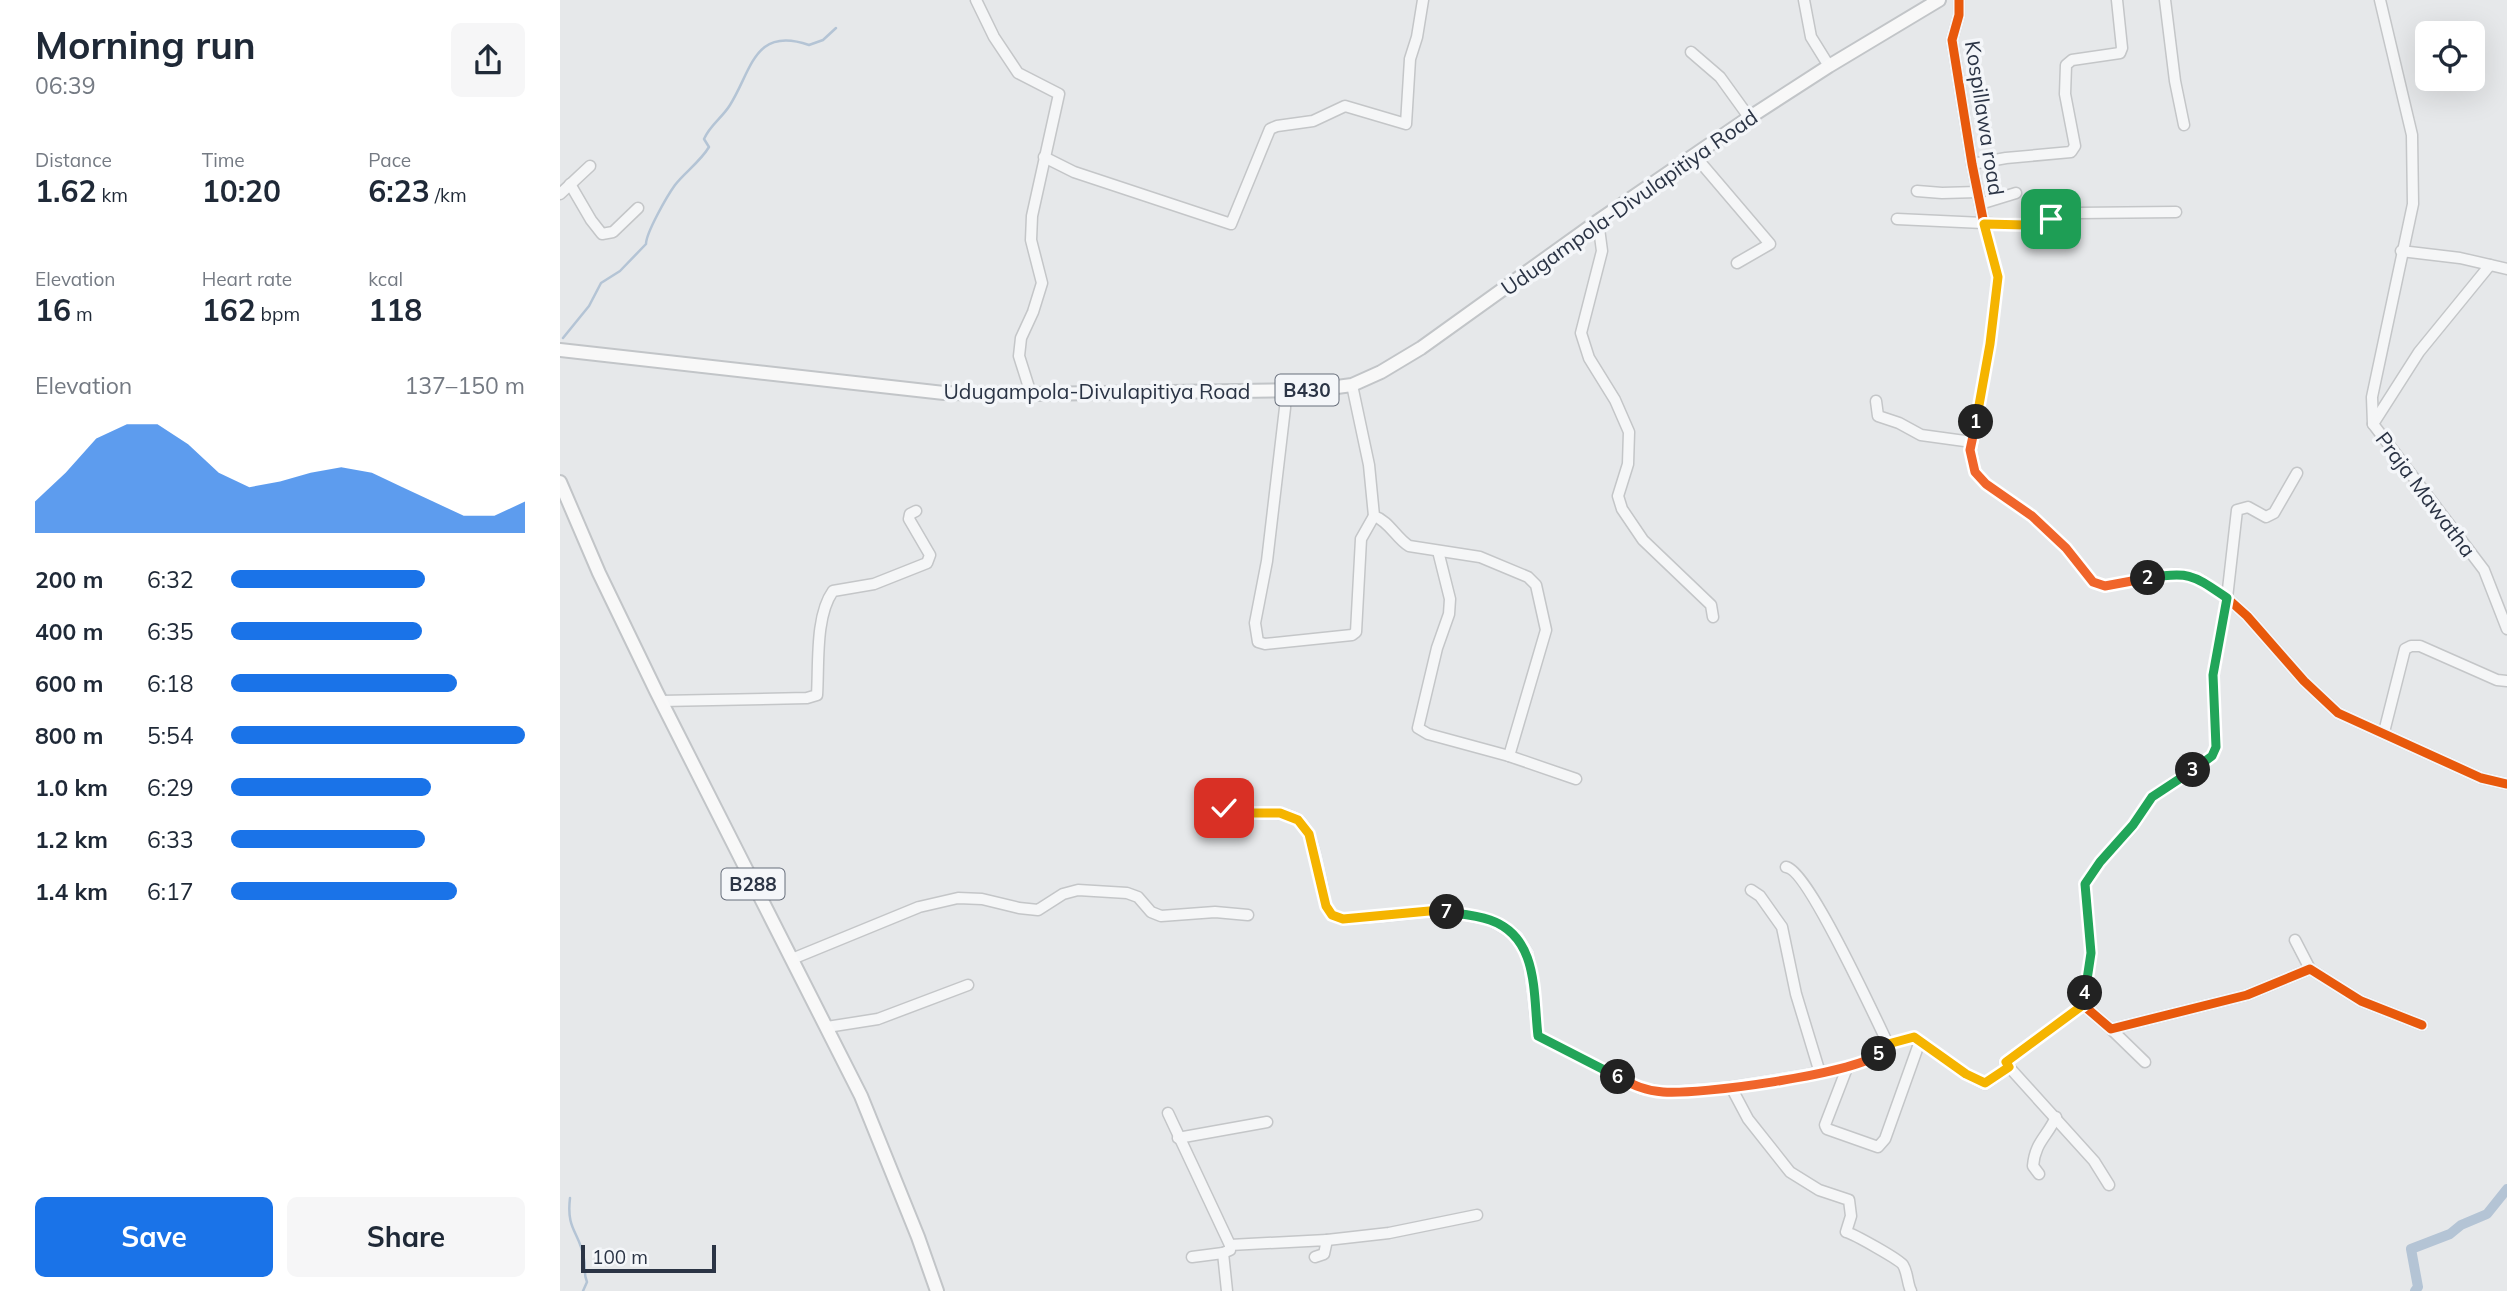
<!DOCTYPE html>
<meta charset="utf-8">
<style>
:root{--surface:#fff;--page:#f6f6f7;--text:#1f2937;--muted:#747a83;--accent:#1a73e8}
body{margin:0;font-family:Mulish,sans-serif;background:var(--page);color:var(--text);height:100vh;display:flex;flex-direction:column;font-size:26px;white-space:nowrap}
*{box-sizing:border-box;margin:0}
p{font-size:23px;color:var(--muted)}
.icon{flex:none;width:38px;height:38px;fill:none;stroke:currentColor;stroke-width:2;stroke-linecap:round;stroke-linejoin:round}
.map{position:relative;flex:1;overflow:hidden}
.details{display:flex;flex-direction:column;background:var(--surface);width:560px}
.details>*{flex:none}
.buttons{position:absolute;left:1855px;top:21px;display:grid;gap:14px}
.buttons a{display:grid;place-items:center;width:70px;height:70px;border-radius:10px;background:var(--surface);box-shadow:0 7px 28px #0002;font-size:35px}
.scale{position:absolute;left:21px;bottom:18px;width:135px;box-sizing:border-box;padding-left:7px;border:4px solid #2b3445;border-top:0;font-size:19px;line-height:24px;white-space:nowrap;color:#2b3445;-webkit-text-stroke:5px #f4f6f9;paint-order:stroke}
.pin{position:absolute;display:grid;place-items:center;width:60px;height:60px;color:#fff;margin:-30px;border-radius:14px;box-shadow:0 4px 10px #0006}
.km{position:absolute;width:35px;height:35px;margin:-18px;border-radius:50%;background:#222;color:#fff;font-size:19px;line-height:35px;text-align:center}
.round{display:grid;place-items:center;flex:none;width:74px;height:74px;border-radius:10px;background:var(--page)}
.head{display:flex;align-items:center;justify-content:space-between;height:119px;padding:0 35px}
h1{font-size:38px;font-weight:700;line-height:52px}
.figures{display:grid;grid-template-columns:repeat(3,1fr);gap:10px;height:119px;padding:7px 35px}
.figures div{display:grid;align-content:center}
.figures b{font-size:30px;font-weight:700}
.figures small{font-size:19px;font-weight:400}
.figures p{font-size:19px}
.chart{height:196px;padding:14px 35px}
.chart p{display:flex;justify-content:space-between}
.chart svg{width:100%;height:126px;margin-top:7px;fill:var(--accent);opacity:.7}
.primary-button{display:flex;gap:14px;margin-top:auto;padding:14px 35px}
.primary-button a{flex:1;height:80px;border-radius:10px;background:var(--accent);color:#fff;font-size:28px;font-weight:700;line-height:80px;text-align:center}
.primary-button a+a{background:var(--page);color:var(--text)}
ul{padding:0 35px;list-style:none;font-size:23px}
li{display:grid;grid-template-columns:112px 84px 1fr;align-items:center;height:52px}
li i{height:18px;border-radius:9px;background:var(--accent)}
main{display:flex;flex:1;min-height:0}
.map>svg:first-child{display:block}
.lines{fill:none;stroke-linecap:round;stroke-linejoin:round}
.stream{stroke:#b4c4d5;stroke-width:2.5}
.canal{stroke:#b4c4d5;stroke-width:10}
.minor-casing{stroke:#c4c6c8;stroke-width:13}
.major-casing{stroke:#c2c5c8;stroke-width:16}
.minor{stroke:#f5f6f7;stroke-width:10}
.major{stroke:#f8f8f8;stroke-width:12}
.cycleway-casing{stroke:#f4f6f9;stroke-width:13}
.cycleway{stroke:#e8590c;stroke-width:9}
.split-1-casing{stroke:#fff;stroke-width:14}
.split-2-casing{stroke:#fff;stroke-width:14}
.split-3-casing{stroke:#fff;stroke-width:14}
.split-4-casing{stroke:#fff;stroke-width:14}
.split-5-casing{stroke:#fff;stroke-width:14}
.split-6-casing{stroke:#fff;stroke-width:14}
.split-7-casing{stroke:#fff;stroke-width:14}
.split-8-casing{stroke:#fff;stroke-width:14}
.split-1{stroke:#f5b400;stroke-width:9}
.split-2{stroke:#f0652b;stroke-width:9}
.split-3{stroke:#22a559;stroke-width:9}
.split-4{stroke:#22a559;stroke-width:9}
.split-5{stroke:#f5b400;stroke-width:9}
.split-6{stroke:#f0652b;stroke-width:9}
.split-7{stroke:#22a559;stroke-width:9}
.split-8{stroke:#f5b400;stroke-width:9}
.labels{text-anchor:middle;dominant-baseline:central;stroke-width:7;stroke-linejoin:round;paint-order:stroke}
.shield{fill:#f4f6f9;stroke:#676e7b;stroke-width:2}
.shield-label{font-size:19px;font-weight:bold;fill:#2b3445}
.street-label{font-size:21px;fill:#2b3445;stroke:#f4f6f9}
</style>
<main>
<section class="details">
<div class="head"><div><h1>Morning run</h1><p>06:39</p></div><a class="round"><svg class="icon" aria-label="share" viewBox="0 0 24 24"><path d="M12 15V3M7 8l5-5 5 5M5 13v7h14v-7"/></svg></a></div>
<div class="figures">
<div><p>Distance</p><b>1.62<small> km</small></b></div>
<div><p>Time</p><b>10:20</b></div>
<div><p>Pace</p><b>6:23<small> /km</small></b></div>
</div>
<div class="figures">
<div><p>Elevation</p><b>16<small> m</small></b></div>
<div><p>Heart rate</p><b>162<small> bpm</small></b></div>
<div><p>kcal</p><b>118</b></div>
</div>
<div class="chart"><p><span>Elevation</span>137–150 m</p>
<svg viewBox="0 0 160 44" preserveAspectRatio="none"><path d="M0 44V33L10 23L20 11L30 6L40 6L50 13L60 23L70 28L80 26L90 23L100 21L110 23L120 28L130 33L140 38L150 38L160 33V44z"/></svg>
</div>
<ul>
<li><b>200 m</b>6:32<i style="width:66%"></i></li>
<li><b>400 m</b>6:35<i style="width:65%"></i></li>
<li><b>600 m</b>6:18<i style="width:77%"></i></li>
<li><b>800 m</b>5:54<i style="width:100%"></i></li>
<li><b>1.0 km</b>6:29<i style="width:68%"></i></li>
<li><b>1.2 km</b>6:33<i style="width:66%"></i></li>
<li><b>1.4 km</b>6:17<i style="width:77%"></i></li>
</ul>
<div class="primary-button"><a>Save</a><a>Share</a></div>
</section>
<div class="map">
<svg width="1947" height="1291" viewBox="0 0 1947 1291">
<rect width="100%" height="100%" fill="#e6e8ea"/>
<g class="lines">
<!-- stream -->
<g class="stream">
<path d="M3,338L29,306L41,283L60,271L86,244C86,233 107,196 115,185C124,173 140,162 149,147L144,139C150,125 162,118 170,105C192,70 194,26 249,45L263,40L276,28"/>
<path d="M10,1198C6,1231 20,1232 24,1259C26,1268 23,1273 27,1282L23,1291"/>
</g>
<!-- canal -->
<polyline class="canal" points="1855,1291 1858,1287 1851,1249 1890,1234 1901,1225 1927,1214 1947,1189"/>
<!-- minor casing -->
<g class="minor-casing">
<g id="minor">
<polyline points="416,0 434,37 458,73 499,94 472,216 471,240 482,283 473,312 461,338 459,356 471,394"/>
<polyline points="1244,0 1251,37 1269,66"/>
<polyline points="1399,0 1399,15 1392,40 1412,164 1424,224 1438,277 1430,344 1411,450 1415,472 1426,484 1472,516 1506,548 1533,582 1545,586 1616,574 1638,578 1667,598 1687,616 1744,681 1778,713 1921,778 1947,784"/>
<polyline points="1605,0 1615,81 1624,125"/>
<polyline points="1131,52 1160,77 1186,113 1187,119"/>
<polyline points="1135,156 1210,244 1177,263"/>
<polyline points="484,157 514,172 671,224 710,129 717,126 753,121 785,106 846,124 850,59 857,37 863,0"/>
<polyline points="1412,164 1446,158 1511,152 1515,146 1505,94 1506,65 1512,60 1560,53 1562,48 1557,0"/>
<polyline points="10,184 31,220 42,234 53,232 78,208"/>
<polyline points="1357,191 1382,193 1418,192"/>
<polyline points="0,194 30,166"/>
<polyline points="1420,204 1456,193"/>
<polyline points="1337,219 1466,225 1517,213 1616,212"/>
<polyline points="1038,221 1042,251 1021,333 1029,358 1055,400 1069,432 1068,464 1058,496 1062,509 1083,540 1151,605 1153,617"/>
<polyline points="1841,251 1900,258 1947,269"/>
<polyline points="1930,265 1859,352 1813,424 1924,570 1947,629"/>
<path d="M792,385L809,465L814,516C829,521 836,538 849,546L920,557L968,577L976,585L986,630L949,756"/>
<polyline points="725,390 725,408 707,561 695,623 698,642 705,644 792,635 796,632 801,539 814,516"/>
<polyline points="1316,401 1318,416 1339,423 1361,435 1412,442"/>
<polyline points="1813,424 1812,397 1853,204 1852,135 1820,0"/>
<polyline points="878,551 890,599 889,614 877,648 858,728 868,734 949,756 1016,779"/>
<path d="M101,701L247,698L257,695C259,665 255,616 273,591L314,584L367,563L370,555L349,519L350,514L356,511"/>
<polyline points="1824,732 1845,649 1851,646 1860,646 1937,680 1947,681"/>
<path d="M644,826L646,816C671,806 670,813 694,813C708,814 724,811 737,819C755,830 761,885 766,906L772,915L783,919L818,917L880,910L930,920L957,936L968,954L978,1036L1082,1089L1106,1092L1171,1087L1287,1068L1318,1056L1328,1044L1354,1037L1406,1074L1425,1084L1449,1067L1445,1062L1523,1005L1551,1029L1687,995L1750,969L1801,1001L1862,1025"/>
<path d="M1226,867C1247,869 1315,1017 1328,1044"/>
<polyline points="1191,890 1200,896 1222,927 1236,994 1260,1073"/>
<polyline points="1735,940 1750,969"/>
<polyline points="232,959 359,907 398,898 422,899 459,908 478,910 503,894 518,890 567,893 578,897 591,912 601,916 655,912 688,915"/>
<polyline points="1523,1005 1531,953 1525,884 1540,862 1573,826 1592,797 1652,756 1656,747 1653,675 1667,598 1677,510 1688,507 1706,517 1714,513 1737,473"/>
<polyline points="267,1027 318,1019 408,985"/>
<polyline points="1551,1029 1585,1062"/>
<polyline points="1449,1067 1534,1161 1549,1185"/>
<polyline points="1287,1068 1265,1125 1267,1129 1318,1147 1325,1139 1360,1041"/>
<path d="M1171,1087L1188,1119L1230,1172L1259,1190L1289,1200L1291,1216L1286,1232C1294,1234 1340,1260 1343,1265C1348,1273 1347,1283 1351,1291"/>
<polyline points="608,1113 670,1245 670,1250 663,1253 632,1257"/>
<polyline points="618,1138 707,1122"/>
<path d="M1479,1174L1473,1166C1475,1142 1487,1137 1496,1117"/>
<polyline points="767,1240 829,1233 917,1215"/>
<polyline points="670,1245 767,1240 764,1254 755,1257"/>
<polyline points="663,1253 667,1291"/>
</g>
</g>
<!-- major casing -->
<g class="major-casing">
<g id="major">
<polyline points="0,350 384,393 471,394 754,390 792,385 821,372 861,348 1038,221 1187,119 1269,66 1379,0"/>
<polyline points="0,482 39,573 96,691 301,1096 358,1237 377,1291"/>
</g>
</g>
<!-- minor -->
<use href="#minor" class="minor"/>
<!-- major -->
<use href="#major" class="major"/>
<!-- cycleway casing -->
<g class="cycleway-casing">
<g id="cycleway">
<polyline points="1399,0 1399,15 1392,40 1412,164 1424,224 1438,277 1430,344 1411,450 1415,472 1426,484 1472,516 1506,548 1533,582 1545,586 1616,574 1638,578 1667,598 1687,616 1744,681 1778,713 1921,778 1947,784"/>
<path d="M644,826L646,816C671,806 670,813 694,813C708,814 724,811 737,819C755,830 761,885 766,906L772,915L783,919L818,917L880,910L930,920L957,936L968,954L978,1036L1082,1089L1106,1092L1171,1087L1287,1068L1318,1056L1328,1044L1354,1037L1406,1074L1425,1084L1449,1067L1445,1062L1523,1005L1551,1029L1687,995L1750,969L1801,1001L1862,1025"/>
</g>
</g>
<!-- cycleway -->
<use href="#cycleway" class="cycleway"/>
</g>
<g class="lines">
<!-- split-1 casing -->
<g class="split-1-casing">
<polyline id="split-1" points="1416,422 1430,344 1438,277 1424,224 1466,225 1491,219"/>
</g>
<!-- split-2 casing -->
<g class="split-2-casing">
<polyline id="split-2" points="1416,422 1410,450 1415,472 1426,484 1472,516 1506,548 1533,582 1545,586 1588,578"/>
</g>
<!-- split-3 casing -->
<g class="split-3-casing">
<path id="split-3" d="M1588,578C1630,571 1633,575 1667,598L1653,675L1656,747L1652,756L1633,770"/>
</g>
<!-- split-4 casing -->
<g class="split-4-casing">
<polyline id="split-4" points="1525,993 1531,953 1525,884 1540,862 1573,825 1592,797 1633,770"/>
</g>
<!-- split-5 casing -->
<g class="split-5-casing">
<polyline id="split-5" points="1319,1054 1328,1044 1354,1037 1406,1074 1425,1083 1449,1067 1446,1062 1523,1005 1525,993"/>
</g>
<!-- split-6 casing -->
<g class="split-6-casing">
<path id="split-6" d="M1058,1077C1073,1085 1086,1091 1103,1092C1140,1095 1292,1074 1319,1054"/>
</g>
<!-- split-7 casing -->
<g class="split-7-casing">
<path id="split-7" d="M887,912C901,914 916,915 930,920C979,937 973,993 978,1036L1058,1077"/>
</g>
<!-- split-8 casing -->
<g class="split-8-casing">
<polyline id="split-8" points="664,808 690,813 720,813 738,820 749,834 766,906 772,915 783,919 880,910 887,912"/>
</g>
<!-- split-1 -->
<use href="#split-1" class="split-1"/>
<!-- split-2 -->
<use href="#split-2" class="split-2"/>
<!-- split-3 -->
<use href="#split-3" class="split-3"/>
<!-- split-4 -->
<use href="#split-4" class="split-4"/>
<!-- split-5 -->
<use href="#split-5" class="split-5"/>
<!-- split-6 -->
<use href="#split-6" class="split-6"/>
<!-- split-7 -->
<use href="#split-7" class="split-7"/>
<!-- split-8 -->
<use href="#split-8" class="split-8"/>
</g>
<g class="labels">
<!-- shield labels -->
<g class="shield">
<rect x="715.5" y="374.5" width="63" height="31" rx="5"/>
<rect x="161.5" y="868.5" width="63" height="31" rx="5"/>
</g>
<g class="shield-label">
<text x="747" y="390">B430</text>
<text x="193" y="884">B288</text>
</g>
<!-- street labels -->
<g class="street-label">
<text transform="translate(1425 118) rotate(81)">Kospillawa road</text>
<text transform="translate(1069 202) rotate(-35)">Udugampola-Divulapitiya Road</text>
<text x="537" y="391">Udugampola-Divulapitiya Road</text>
<text transform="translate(1866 494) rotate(53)">Praja Mawatha</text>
</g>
</g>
</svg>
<div class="buttons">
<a><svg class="icon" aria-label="locate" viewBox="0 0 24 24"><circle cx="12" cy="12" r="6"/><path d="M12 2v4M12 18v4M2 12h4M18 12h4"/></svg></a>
</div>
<div class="scale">100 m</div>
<div class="pin" style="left:1491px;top:219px;background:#1e9e55"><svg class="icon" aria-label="arrive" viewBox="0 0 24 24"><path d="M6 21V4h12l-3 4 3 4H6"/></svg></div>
<div class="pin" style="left:664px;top:808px;background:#d93025"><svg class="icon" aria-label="check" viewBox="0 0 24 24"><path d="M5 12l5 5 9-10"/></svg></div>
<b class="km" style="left:1416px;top:422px">1</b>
<b class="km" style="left:1588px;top:578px">2</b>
<b class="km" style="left:1633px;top:770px">3</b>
<b class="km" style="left:1525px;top:993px">4</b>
<b class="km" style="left:1319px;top:1054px">5</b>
<b class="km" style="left:1058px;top:1077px">6</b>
<b class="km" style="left:887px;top:912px">7</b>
</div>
</main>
